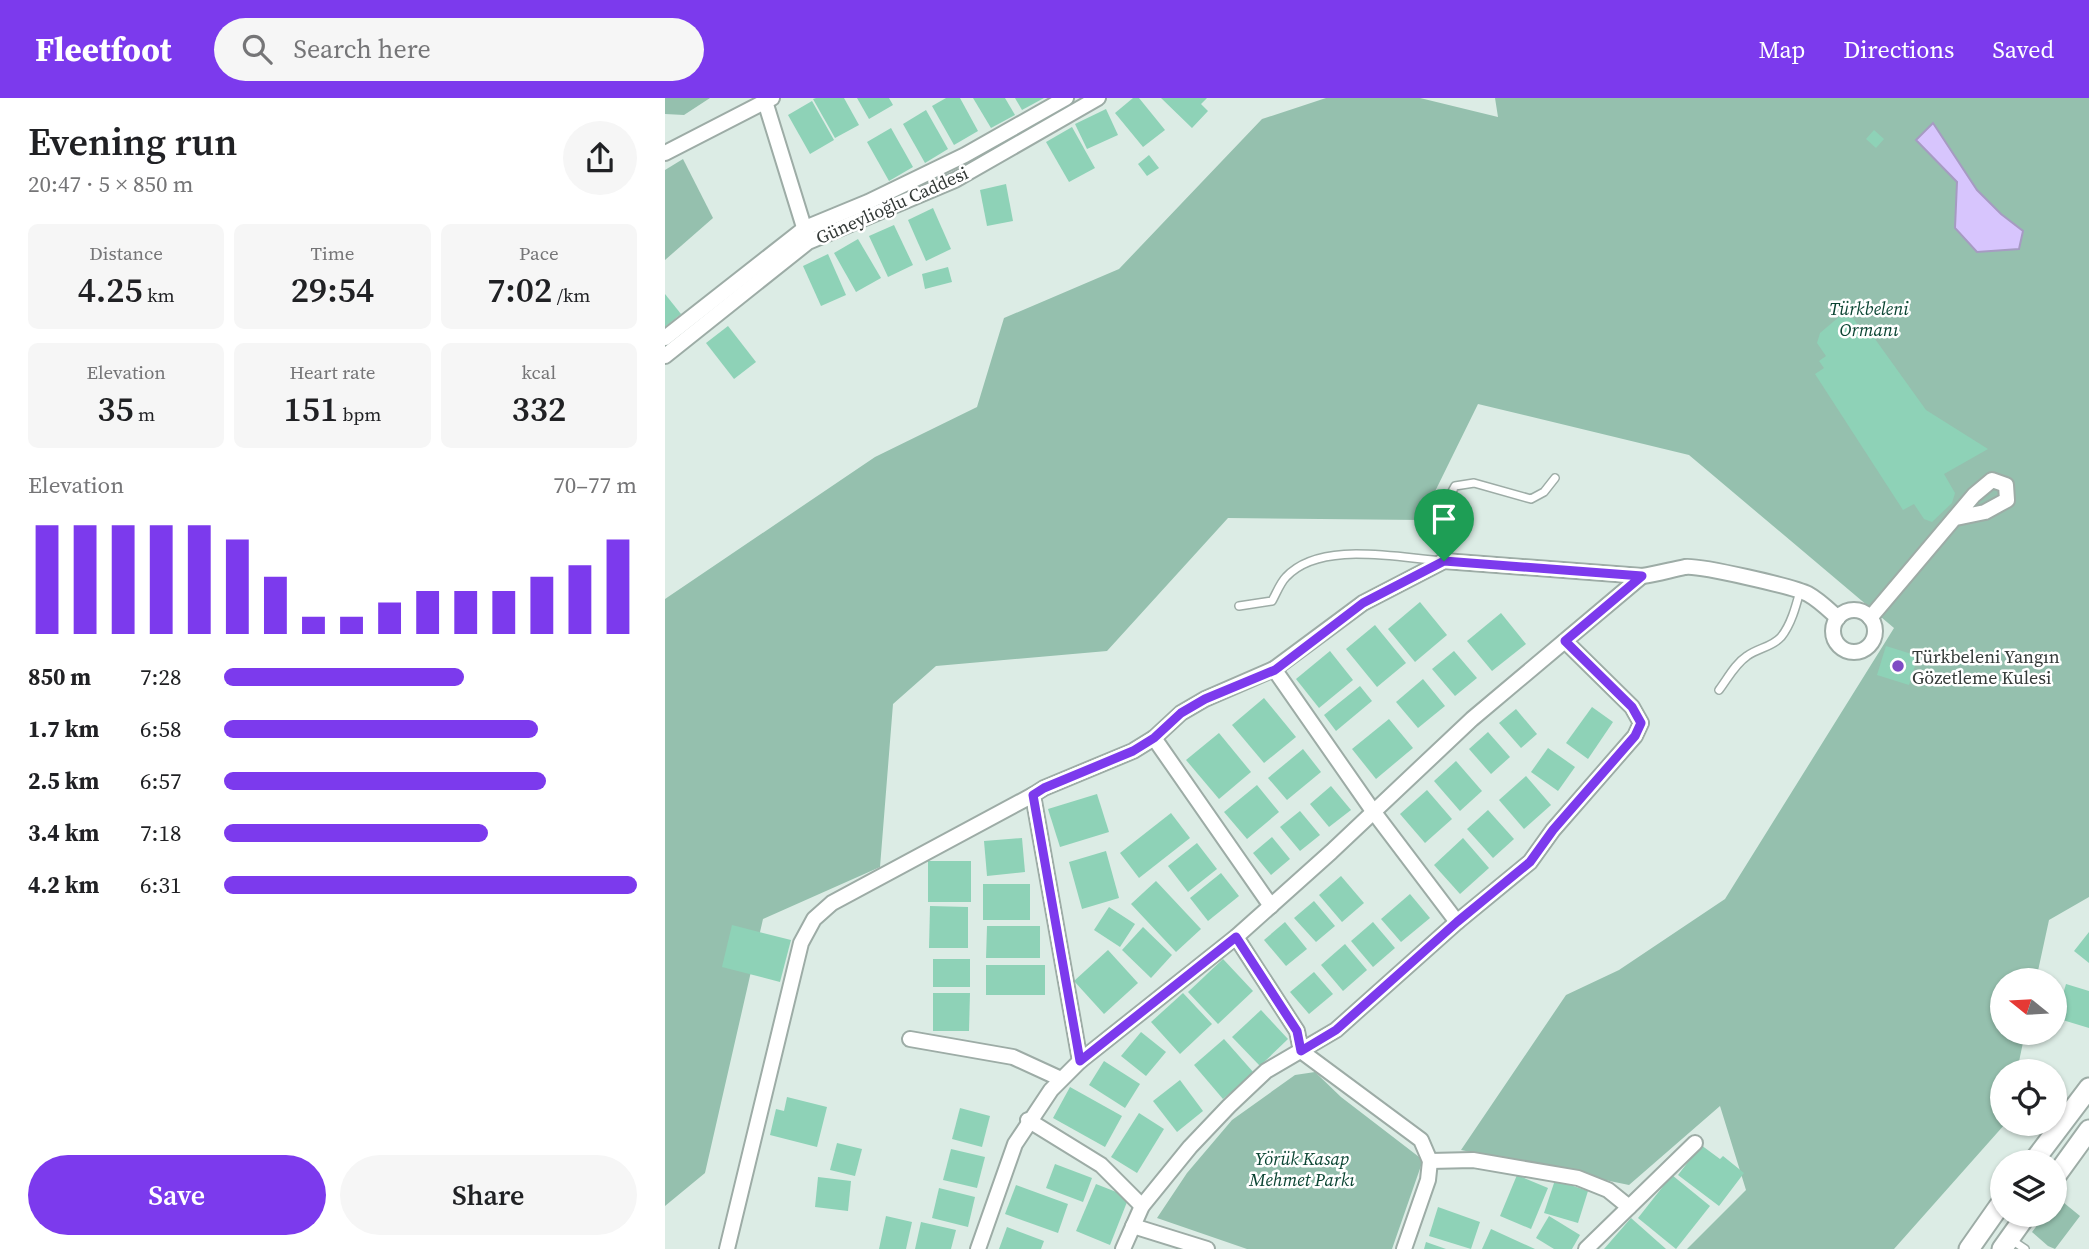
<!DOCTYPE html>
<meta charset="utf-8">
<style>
:root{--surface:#fff;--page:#f6f6f6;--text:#202124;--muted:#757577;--accent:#7c3aed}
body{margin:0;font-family:"Source Serif 4",serif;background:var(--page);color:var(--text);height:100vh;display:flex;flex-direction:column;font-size:26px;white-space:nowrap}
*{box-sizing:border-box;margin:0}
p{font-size:23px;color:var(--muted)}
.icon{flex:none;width:38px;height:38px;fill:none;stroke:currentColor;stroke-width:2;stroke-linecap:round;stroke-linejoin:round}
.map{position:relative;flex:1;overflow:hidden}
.panel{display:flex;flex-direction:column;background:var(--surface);width:665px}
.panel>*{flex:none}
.needle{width:46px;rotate:288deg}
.controls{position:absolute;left:1325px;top:870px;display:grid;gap:14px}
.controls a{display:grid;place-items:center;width:77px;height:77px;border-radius:50%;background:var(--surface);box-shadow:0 2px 5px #0004;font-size:35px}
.pin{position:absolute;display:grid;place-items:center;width:60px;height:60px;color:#fff;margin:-72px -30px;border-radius:50% 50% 50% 0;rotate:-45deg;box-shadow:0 0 7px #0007}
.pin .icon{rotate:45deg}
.round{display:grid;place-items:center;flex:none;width:74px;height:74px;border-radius:37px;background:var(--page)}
.summary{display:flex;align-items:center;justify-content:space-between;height:119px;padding:0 28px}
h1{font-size:38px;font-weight:600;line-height:52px}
.metrics{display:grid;grid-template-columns:repeat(3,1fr);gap:10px;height:119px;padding:7px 28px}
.metrics div{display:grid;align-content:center;border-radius:10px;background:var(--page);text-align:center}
.metrics b{font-size:35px;font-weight:600}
.metrics small{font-size:19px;font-weight:400}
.metrics p{font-size:19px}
.chart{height:196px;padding:14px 28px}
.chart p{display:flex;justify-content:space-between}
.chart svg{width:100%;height:126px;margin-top:7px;stroke:var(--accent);stroke-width:6}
.primary-button{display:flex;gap:14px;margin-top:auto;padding:14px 28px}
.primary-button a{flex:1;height:80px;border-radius:42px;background:var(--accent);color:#fff;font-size:28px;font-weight:600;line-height:80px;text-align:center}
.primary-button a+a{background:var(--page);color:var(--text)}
ul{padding:0 28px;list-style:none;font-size:23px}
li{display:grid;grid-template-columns:112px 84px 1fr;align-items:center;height:52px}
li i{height:18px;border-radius:9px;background:var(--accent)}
header{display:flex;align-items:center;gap:42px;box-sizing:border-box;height:98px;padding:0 35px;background:var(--accent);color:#fff}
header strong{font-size:33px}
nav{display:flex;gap:38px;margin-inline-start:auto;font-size:24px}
.search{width:490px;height:63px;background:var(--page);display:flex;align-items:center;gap:18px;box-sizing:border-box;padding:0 24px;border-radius:38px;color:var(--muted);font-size:26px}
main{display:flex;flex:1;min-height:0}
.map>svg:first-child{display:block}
.green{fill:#95c0ae}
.water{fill:#d7c5fd;stroke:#a69bc2;stroke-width:2}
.building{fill:#8ed2b7}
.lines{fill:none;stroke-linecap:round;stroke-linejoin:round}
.service-casing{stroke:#9daca6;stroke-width:10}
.minor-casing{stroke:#9daca6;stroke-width:18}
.secondary-casing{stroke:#9daca6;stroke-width:23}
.service{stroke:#fff;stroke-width:7}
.minor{stroke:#fff;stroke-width:14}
.secondary{stroke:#fff;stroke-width:19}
.route-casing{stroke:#fff;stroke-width:14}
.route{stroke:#7c3aed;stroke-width:9}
.poi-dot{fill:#7e4cc4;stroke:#fff;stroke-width:2.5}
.labels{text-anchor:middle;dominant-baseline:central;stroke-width:5;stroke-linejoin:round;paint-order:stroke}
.street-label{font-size:18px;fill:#343a38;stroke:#fff}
.park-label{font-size:18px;font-style:italic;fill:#0a4432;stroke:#fff}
.poi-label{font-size:18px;fill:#343a38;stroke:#fff;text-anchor:start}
</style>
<header>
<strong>Fleetfoot</strong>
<div class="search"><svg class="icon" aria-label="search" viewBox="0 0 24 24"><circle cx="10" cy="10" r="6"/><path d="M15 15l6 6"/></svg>Search here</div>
<nav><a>Map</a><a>Directions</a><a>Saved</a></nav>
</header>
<main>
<section class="panel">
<div class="summary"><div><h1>Evening run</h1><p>20:47 · 5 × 850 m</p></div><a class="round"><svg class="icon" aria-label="share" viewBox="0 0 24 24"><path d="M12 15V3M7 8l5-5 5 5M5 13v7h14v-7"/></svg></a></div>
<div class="metrics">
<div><p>Distance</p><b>4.25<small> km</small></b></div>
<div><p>Time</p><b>29:54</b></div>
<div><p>Pace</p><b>7:02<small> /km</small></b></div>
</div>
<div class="metrics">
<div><p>Elevation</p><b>35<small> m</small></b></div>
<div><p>Heart rate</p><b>151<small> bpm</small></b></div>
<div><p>kcal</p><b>332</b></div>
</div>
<div class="chart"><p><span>Elevation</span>70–77 m</p>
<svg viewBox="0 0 160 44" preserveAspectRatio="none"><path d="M5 44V6M15 44V6M25 44V6M35 44V6M45 44V6M55 44V11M65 44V24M75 44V38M85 44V38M95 44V33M105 44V29M115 44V29M125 44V29M135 44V24M145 44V20M155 44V11"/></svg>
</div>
<ul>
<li><b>850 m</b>7:28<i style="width:58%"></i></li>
<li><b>1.7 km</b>6:58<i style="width:76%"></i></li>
<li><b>2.5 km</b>6:57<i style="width:78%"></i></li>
<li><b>3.4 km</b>7:18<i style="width:64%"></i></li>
<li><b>4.2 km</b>6:31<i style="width:100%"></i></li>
</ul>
<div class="primary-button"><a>Save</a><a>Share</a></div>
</section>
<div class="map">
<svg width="1424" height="1151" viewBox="0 0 1424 1151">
<rect width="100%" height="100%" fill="#dcece5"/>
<!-- green -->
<g class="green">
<polygon points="0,0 45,0 19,17 0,16"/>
<polygon points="661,0 755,0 833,19 830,0 1424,0 1424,799 1384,822 1371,882 1337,882 1337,934 1360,935 1352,973 1337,973 1337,1026 1340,1026 1229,1151 1022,1151 1081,1092 1055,1008 964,1087 796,1052 901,897 954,872 1060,801 1229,530 1024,357 813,306 756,422 563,420 442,553 271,568 228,606 215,769 98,821 40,1075 0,1108 0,501 210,359 312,309 339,220 454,171 597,21"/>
<polygon points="18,61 48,120 0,162 0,72"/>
<polygon points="650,974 676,999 758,1062 727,1151 582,1151 492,1120 522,1075 567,1022 630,977"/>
<polygon points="1393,1100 1415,1118 1390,1151 1383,1148 1367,1134 1380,1117 1390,1116 1390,1105"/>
</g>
<!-- water -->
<polygon class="water" points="1268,25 1312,92 1336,116 1358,133 1354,151 1312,154 1290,130 1292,84 1251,42"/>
<!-- building -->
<g class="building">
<polygon points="151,0 179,0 194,27 170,40 148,1"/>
<polygon points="192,0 224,0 228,7 204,21"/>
<polygon points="281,0 295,0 313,33 289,47 267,8"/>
<polygon points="308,0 340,0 350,17 326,30"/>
<polygon points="350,0 379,0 357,12"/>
<polygon points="468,0 474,0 500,32 478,49 450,15"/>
<polygon points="496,0 542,0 536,6 543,13 527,30"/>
<polygon points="147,3 169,42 145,56 123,17"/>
<polygon points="441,11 453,37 422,51 410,26"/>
<polygon points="261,12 283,51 260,65 238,26"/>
<polygon points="407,29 430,70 404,84 381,44"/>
<polygon points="226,30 248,69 224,83 202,44"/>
<polygon points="1209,32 1219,41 1211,50 1201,41"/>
<polygon points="484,57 494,70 482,78 473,66"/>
<polygon points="341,86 348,123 322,128 315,92"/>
<polygon points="268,110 286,151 261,163 243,122"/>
<polygon points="229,127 248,167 223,179 204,138"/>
<polygon points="193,141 216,180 191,194 169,155"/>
<polygon points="163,156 181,197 156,208 138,168"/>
<polygon points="283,169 287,184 260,191 257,176"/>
<polygon points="0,196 16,216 0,229"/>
<polygon points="1175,218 1188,220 1200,237 1205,234 1261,312 1323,351 1279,376 1290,395 1287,405 1267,424 1259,421 1249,406 1238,412 1150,276 1159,270 1154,263 1161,258 1152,245 1155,235"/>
<polygon points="63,228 91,264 69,281 41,245"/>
<polygon points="755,504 782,537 750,564 723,531"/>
<polygon points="836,515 861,546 827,573 802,543"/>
<polygon points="710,527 741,565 712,589 681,551"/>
<polygon points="1221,548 1253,558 1244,587 1212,577"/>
<polygon points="665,553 688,582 654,610 631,581"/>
<polygon points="789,553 812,580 790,598 767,571"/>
<polygon points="758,581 780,608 753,630 731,604"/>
<polygon points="695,588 707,603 671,633 659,617"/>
<polygon points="599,600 631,639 599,665 567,627"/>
<polygon points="927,609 948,624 923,661 901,645"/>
<polygon points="851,611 872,636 856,650 834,625"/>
<polygon points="724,621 748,650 711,681 687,651"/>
<polygon points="823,634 845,659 826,676 804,651"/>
<polygon points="554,635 586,674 554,701 521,662"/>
<polygon points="883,650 910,669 893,693 866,674"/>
<polygon points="638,651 656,674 622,702 603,680"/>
<polygon points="791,663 817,693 795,713 769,683"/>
<polygon points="861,678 886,707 859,731 834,702"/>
<polygon points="592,687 614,714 582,741 559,714"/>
<polygon points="666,688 686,712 664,729 645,706"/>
<polygon points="762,692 787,721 760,745 735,716"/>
<polygon points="432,696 444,734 395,749 383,711"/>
<polygon points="823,712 849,741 828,760 802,731"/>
<polygon points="635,713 655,737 635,753 615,729"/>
<polygon points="506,715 525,740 474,780 455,755"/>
<polygon points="607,739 625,761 606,777 588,755"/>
<polygon points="357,740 360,774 322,778 319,743"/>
<polygon points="798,740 824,770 795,796 769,767"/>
<polygon points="532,745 552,771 523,794 503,768"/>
<polygon points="441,753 454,800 417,811 404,764"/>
<rect x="263" y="763" width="43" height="41"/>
<polygon points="556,775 574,798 543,823 525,800"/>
<polygon points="676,778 699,805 677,824 654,797"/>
<polygon points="491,783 536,831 511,854 466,806"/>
<rect x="318" y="786" width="47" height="36"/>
<polygon points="745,796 765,820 736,844 716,821"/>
<polygon points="649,803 670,828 651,844 629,820"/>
<polygon points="265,808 303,809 303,850 264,850"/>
<polygon points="444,809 470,826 455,849 429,832"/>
<polygon points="620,824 642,851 621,868 599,842"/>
<polygon points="708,824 730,850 708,869 686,843"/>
<polygon points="67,827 126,842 115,884 57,869"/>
<polygon points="322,828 375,828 375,860 321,860"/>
<polygon points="478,829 507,857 486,880 457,852"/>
<polygon points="1424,834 1424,865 1409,853"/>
<polygon points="680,846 702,872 678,893 656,867"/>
<polygon points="443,852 473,885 439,916 409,883"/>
<rect x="268" y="861" width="37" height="28"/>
<polygon points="558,861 588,893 553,926 523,894"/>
<rect x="321" y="867" width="59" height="30"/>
<polygon points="649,874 668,896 644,916 625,894"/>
<polygon points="1401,886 1424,893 1424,930 1391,920"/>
<polygon points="268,895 305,895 304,933 268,933"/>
<polygon points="518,895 547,926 515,956 486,924"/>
<polygon points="596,912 623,941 595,968 567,939"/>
<polygon points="476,934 501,954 481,978 456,958"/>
<polygon points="559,941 589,975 558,1001 529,967"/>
<polygon points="439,963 475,986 460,1010 424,987"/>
<polygon points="515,982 538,1013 512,1034 488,1003"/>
<polygon points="405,989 457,1018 440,1049 388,1020"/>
<polygon points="122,999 162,1009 152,1049 105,1037 111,1011 119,1013"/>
<polygon points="295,1010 325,1018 317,1049 287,1041"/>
<polygon points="474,1015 499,1031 472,1075 446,1059"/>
<polygon points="172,1045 197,1051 190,1078 165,1072"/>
<polygon points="1036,1047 1055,1061 1058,1058 1079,1075 1054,1108 1013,1077"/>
<polygon points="286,1051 320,1059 312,1090 278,1082"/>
<polygon points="390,1066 427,1080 418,1104 381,1090"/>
<polygon points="852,1077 883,1090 866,1131 835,1118"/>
<polygon points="1007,1077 1045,1108 1011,1151 973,1120"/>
<polygon points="153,1079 186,1083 183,1113 150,1109"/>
<polygon points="890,1082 923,1093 913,1125 879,1115"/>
<polygon points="431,1086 464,1099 445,1147 411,1133"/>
<polygon points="351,1087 403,1106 393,1135 340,1116"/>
<polygon points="274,1090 310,1099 303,1129 267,1120"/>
<polygon points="773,1109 815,1124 806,1151 764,1138"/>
<polygon points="221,1118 247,1124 241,1151 214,1151"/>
<polygon points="884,1118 915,1137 907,1151 889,1151 871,1140"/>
<polygon points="966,1120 1001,1151 939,1151"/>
<polygon points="256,1124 291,1132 286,1151 250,1151"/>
<polygon points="342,1129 379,1143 376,1151 334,1151"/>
<polygon points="826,1131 870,1151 817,1151"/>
<polygon points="761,1144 781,1151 759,1151"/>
</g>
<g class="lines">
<!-- service casing -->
<g class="service-casing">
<g id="service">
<path d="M574,508L607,503C611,496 615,485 621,479C655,442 733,460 779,463C777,434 774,415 790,388L809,385L866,401L879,394L890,380"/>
<path d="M1054,592C1063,580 1070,566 1082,558C1093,550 1107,549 1116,539C1126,527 1131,508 1135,493"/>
<polyline points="1345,1141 1360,1151"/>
</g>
</g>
<!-- minor casing -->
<g class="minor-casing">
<g id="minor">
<polyline points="99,0 142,139"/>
<polyline points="0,55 107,0"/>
<polyline points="0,240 140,130 203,104 300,57 401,0"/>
<polyline points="0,258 143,144 290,82 433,0"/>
<circle cx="1189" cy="533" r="21"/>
<polyline points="1205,520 1309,397 1327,382 1341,387 1342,402 1320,414 1291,420"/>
<polyline points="609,571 708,713 792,824"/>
<polyline points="489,640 606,808"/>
<polyline points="571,839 632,933 636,953 756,1042 765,1063 763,1082 739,1151"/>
<polyline points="245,941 348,959 396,981"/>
<path d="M415,963L368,697L379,690L468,653L489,640L516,615L540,601L609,571L698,505L779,463L977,478C992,476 1005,472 1020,469C1034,467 1130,489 1143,496C1154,502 1164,512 1173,520"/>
<polyline points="363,1022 436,1067 477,1108"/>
<polyline points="765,1063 808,1062 913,1080 943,1092 964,1109"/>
<polyline points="468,1128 542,1151"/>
<polyline points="62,1151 136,845 149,821 167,805 368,697"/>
<polyline points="313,1151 350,1046 386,992 415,963 571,839 666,754 807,621 977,478"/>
<polyline points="458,1151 477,1108 525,1049 564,1008 601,973 671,932 792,824 865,764 888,732 970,638 976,625 967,609 900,543"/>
<polyline points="921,1151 1030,1045"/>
</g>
</g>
<!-- secondary casing -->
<g class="secondary-casing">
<g id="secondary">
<polyline points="1368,1064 1424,990"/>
<polyline points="1390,1079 1424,1032"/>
<polyline points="1304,1151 1337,1104"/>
<polyline points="1337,1151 1362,1116"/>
</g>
</g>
<!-- service -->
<use href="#service" class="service"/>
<!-- minor -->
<use href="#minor" class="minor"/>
<!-- secondary -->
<use href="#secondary" class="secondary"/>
</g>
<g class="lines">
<!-- route casing -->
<g class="route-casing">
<polygon id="route" points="779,463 977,478 900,543 967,609 976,625 970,638 888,732 865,764 792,824 671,932 636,953 632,933 571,839 415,963 368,697 379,690 468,653 489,640 516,615 540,601 610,572 698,505"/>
</g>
<!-- route -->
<use href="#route" class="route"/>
</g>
<!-- markers -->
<circle class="poi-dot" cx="1233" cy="568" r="7"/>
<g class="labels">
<!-- street labels -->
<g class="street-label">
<text transform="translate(227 107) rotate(-24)">Güneylioğlu Caddesi</text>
</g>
<!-- park labels -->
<g class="park-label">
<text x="1204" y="210">Türkbeleni<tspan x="1204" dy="21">Ormanı</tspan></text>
<text x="637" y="1060">Yörük Kasap<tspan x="637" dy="21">Mehmet Parkı</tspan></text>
</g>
<!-- poi labels -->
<g class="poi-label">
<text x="1247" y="558">Türkbeleni Yangın<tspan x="1247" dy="21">Gözetleme Kulesi</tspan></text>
</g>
</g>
</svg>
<div class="controls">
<a><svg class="needle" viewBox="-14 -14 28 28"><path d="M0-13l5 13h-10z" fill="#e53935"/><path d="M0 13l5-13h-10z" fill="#757577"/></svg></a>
<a><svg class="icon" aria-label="locate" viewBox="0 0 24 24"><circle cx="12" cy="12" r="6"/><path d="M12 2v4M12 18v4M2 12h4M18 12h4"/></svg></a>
<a><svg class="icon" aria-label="layers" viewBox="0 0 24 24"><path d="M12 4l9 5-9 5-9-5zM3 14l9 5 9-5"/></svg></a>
</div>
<div class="pin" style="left:779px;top:463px;background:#1e9e55"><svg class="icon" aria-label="arrive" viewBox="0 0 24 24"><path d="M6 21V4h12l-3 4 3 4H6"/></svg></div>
</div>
</main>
